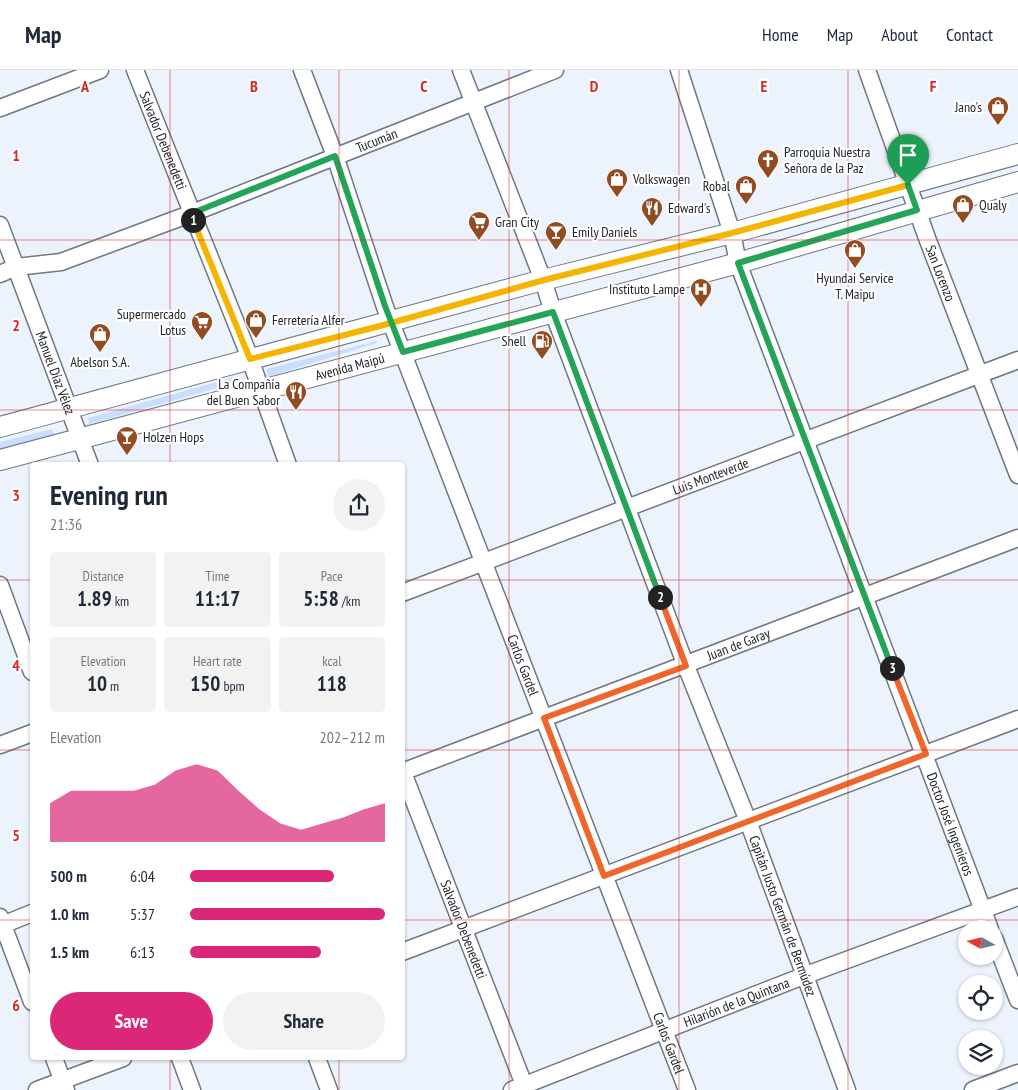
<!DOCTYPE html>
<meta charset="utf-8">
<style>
:root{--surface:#fff;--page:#f2f2f3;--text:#1f2937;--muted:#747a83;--line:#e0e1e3;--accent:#db2777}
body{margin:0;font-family:"PT Sans Narrow",sans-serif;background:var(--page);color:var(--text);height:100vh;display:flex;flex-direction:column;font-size:19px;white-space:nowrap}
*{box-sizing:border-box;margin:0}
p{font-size:16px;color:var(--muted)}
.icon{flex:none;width:28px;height:28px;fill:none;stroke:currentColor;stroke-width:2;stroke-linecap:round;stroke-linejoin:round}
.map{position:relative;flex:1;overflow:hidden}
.sheet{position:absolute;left:30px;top:392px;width:375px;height:598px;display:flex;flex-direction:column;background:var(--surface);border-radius:5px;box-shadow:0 1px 4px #0004}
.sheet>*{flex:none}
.needle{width:32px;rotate:278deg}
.controls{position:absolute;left:958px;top:850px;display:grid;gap:10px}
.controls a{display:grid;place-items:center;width:45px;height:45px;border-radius:50%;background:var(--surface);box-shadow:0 1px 4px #0004;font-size:25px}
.pin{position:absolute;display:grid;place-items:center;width:42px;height:42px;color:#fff;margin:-51px -21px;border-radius:50% 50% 50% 0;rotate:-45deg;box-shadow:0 0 5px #0007}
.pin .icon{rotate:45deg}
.km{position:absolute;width:25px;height:25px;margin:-12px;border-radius:50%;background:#222;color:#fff;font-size:14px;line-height:25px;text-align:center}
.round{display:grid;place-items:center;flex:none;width:52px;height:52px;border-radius:26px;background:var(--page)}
.summary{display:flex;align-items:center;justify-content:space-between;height:85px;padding:0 20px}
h1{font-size:28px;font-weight:800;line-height:38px}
.metrics{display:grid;grid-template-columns:repeat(3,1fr);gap:8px;height:85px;padding:5px 20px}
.metrics div{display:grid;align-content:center;border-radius:5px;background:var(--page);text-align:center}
.metrics b{font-size:21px;font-weight:800}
.metrics small{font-size:14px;font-weight:400}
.metrics p{font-size:14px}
.chart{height:140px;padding:10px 20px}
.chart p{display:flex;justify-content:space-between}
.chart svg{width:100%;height:90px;margin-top:5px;fill:var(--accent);opacity:.7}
.button{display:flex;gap:10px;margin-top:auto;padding:10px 20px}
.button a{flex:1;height:58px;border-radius:30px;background:var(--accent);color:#fff;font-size:20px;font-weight:800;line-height:58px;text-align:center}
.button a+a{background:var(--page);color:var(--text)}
ul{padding:0 20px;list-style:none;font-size:16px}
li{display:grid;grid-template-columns:80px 60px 1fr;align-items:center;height:38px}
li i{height:12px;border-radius:6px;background:var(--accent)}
header{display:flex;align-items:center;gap:30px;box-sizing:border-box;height:70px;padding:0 25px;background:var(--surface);border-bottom:1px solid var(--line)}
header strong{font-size:24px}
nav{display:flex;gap:28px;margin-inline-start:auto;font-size:18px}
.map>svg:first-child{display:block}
.green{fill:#c9deff}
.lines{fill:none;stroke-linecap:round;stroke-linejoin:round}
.minor-casing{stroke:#6f7784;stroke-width:19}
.major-casing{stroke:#6f7784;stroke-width:22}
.minor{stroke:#fff;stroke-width:16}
.major{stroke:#fff;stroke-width:20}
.split-1-casing{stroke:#fff;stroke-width:10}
.split-2-casing{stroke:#fff;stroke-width:10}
.split-3-casing{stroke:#fff;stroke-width:10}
.split-4-casing{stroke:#fff;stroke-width:10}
.split-1{stroke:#f5b400;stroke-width:6}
.split-2{stroke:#22a559;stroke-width:6}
.split-3{stroke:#f0652b;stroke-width:6}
.split-4{stroke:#22a559;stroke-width:6}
.grid{fill:none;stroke:#d62828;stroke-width:1;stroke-opacity:0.55}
.labels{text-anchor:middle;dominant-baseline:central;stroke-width:4.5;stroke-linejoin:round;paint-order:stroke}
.poi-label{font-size:14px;fill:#21242a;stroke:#fff;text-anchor:start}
.street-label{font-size:14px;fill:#21242a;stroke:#fff}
.grid-label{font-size:16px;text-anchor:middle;font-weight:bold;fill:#d62828;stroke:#fff;stroke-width:4.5;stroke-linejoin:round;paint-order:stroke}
</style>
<header>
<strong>Map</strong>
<nav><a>Home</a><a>Map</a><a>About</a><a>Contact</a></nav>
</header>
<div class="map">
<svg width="1018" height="1020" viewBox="0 0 1018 1020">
<rect width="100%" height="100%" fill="#edf3fc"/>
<!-- green -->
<g class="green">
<polygon points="376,271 377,273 268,307 266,299"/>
<polygon points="234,307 236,313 89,354 88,348"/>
<polygon points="52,359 54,365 0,379 0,372"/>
</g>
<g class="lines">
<!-- minor casing -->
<g class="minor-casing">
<g id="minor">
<path id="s1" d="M135,0L246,278L288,395"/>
<path id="s2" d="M302,0L335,86L385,237L687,1020"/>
<path id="s3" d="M461,0L543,210L553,242L686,596L748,751L847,1020"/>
<path id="s4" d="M679,0L732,163L738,193L990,859"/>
<path id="s5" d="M867,0L927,168L1018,405"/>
<polyline points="0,38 100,0"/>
<path id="s6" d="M0,155L90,395"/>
<path id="s7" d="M0,204L16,197L61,192L190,144L555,0"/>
<polyline points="0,515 32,602"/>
<path id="s8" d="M402,523L1018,290"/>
<polyline points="0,675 32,663"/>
<path id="s9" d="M402,700L526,1020"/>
<path id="s10" d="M402,702L1018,468"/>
<polyline points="0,847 32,932"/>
<polyline points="0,856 32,843"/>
<polyline points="994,868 1018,930"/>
<polyline points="402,882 1018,649"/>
<polyline points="54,988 66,1020"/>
<polyline points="180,988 192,1020"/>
<polyline points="317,988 329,1020"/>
<polyline points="37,1020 123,988"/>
<path id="s11" d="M512,1020L806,905L1018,827"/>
<polyline points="973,1020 1018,1003"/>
</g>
</g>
<!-- major casing -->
<g class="major-casing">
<g id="major">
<polyline points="0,357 543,210 732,163 1018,84"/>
<path id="s12" d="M0,390L738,193L1018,112"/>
</g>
</g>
<!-- minor -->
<use href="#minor" class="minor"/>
<!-- major -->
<use href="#major" class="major"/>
</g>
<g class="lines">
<!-- split-1 casing -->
<g class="split-1-casing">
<polyline id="split-1" points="193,150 250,289 380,256 544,210 732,163 908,115"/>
</g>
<!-- split-2 casing -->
<g class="split-2-casing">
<polyline id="split-2" points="193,150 190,144 335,86 385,236 403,282 553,242 660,527"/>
</g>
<!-- split-3 casing -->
<g class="split-3-casing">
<polyline id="split-3" points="660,527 686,596 544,648 604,806 926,684 892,598"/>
</g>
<!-- split-4 casing -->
<g class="split-4-casing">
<polyline id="split-4" points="892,598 738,193 917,140 908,115"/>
</g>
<!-- split-1 -->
<use href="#split-1" class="split-1"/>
<!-- split-2 -->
<use href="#split-2" class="split-2"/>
<!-- split-3 -->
<use href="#split-3" class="split-3"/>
<!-- split-4 -->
<use href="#split-4" class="split-4"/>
</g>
<!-- grid -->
<path class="grid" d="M170,0V395M339,0V395M509,0V1020M679,0V1020M848,0V1020M0,170H1018M0,340H1018M0,510H32M402,510H1018M0,680H32M402,680H1018M0,850H32M402,850H1018M170,988V1020M339,988V1020"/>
<!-- icons -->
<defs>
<g id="shop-pin" transform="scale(1.125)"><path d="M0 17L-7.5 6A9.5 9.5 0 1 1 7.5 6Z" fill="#914c21" stroke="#fff"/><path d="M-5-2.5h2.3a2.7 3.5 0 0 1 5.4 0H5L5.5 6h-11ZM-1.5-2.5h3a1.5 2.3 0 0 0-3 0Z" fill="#fff"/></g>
<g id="church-pin" transform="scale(1.125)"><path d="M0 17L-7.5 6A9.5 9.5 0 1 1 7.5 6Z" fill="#914c21" stroke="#fff"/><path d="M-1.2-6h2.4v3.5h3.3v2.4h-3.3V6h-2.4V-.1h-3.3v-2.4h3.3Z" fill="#fff"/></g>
<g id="restaurant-pin" transform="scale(1.125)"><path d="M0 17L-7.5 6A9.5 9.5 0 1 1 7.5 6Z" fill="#914c21" stroke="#fff"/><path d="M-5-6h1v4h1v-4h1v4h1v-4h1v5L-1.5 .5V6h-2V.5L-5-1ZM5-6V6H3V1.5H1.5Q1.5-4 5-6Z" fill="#fff"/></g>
<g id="supermarket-pin" transform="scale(1.125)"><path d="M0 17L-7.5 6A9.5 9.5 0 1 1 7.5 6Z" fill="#914c21" stroke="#fff"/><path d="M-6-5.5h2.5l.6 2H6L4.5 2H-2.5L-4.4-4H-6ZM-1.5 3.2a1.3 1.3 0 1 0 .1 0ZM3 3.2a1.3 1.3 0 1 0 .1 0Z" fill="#fff"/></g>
<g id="bar-pin" transform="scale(1.125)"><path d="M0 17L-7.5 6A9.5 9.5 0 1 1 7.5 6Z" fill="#914c21" stroke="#fff"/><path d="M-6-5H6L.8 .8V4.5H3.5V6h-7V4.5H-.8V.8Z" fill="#fff"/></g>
<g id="hospital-pin" transform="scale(1.125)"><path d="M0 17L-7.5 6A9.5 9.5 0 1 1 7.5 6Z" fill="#914c21" stroke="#fff"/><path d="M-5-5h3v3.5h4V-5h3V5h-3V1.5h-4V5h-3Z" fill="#fff"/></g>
<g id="fuel-pin" transform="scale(1.125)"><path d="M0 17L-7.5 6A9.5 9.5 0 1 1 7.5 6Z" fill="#914c21" stroke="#fff"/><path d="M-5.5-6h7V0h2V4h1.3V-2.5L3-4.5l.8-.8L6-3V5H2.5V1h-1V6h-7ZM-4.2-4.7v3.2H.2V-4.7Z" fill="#fff"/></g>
</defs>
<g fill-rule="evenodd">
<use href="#shop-pin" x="998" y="37"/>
<use href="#church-pin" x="768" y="90"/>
<use href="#shop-pin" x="617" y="109"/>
<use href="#shop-pin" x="746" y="116"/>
<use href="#shop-pin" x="963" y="135"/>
<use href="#restaurant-pin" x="652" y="138"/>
<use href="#supermarket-pin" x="479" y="152"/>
<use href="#bar-pin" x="556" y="162"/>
<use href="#shop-pin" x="855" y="180"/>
<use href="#hospital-pin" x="701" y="219"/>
<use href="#shop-pin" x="256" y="250"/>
<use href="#supermarket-pin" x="202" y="252"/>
<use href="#shop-pin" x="100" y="264"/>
<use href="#fuel-pin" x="542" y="271"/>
<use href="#restaurant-pin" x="296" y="322"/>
<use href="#bar-pin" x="127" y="367"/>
</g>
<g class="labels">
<!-- poi labels -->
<g class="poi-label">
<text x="982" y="37" text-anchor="end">Jano's</text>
<text x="784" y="82">Parroquia Nuestra<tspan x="784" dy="16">Señora de la Paz</tspan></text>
<text x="633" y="109">Volkswagen</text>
<text x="730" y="116" text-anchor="end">Robal</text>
<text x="979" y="135">Qualy</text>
<text x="668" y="138">Edward's</text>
<text x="495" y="152">Gran City</text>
<text x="572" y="162">Emily Daniels</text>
<text x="855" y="208" text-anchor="middle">Hyundai Service<tspan x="855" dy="16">T. Maipu</tspan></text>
<text x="685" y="219" text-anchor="end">Instituto Lampe</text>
<text x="186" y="244" text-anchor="end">Supermercado<tspan x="186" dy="16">Lotus</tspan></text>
<text x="272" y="250">Ferretería Alfer</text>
<text x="526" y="271" text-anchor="end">Shell</text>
<text x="100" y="292" text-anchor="middle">Abelson S.A.</text>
<text x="280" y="314" text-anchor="end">La Compañía<tspan x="280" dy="16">del Buen Sabor</tspan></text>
<text x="143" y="367">Holzen Hops</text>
</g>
<!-- street labels -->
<g class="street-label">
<text stroke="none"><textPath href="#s7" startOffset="401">Tucumán</textPath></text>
<text stroke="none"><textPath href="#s1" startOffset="76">Salvador Debenedetti</textPath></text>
<text stroke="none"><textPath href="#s5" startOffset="216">San Lorenzo</textPath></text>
<text stroke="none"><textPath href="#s12" startOffset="362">Avenida Maipú</textPath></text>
<text stroke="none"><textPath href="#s6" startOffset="158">Manuel Díaz Vélez</textPath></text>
<text stroke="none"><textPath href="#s8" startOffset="330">Luis Monteverde</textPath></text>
<text stroke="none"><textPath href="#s10" startOffset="360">Juan de Garay</textPath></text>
<text stroke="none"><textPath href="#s2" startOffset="635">Carlos Gardel</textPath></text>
<text stroke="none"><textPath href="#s4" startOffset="802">Doctor José Ingenieros</textPath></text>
<text stroke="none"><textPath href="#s3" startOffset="905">Capitán Justo Germán de Bermúdez</textPath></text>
<text stroke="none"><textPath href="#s9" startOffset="171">Salvador Debenedetti</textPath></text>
<text stroke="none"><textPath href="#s11" startOffset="241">Hilarión de la Quintana</textPath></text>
<text stroke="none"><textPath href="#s2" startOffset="1040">Carlos Gardel</textPath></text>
</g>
</g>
<g class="grid-label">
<text x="85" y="22">A</text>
<text x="254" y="22">B</text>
<text x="424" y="22">C</text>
<text x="594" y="22">D</text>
<text x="764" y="22">E</text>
<text x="933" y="22">F</text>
<text x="16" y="91">1</text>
<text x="16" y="261">2</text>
<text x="16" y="431">3</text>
<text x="16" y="601">4</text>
<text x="16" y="771">5</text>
<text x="16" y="941">6</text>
</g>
</svg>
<div class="controls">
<a><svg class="needle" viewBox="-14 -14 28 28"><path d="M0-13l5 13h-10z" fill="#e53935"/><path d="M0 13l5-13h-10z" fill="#747a83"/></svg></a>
<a><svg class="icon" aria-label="locate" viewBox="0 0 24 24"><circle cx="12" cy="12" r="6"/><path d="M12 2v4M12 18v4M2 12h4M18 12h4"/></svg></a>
<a><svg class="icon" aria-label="layers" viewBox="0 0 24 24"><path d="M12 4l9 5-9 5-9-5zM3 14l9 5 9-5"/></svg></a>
</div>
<div class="pin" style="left:908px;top:115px;background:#1e9e55"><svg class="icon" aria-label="arrive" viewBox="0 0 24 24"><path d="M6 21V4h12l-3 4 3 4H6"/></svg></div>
<b class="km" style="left:193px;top:150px">1</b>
<b class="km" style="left:660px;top:527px">2</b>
<b class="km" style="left:892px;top:598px">3</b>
<section class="sheet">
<div class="summary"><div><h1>Evening run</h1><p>21:36</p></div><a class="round"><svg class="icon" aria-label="share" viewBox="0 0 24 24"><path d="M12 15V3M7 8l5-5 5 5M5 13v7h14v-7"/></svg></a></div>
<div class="metrics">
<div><p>Distance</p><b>1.89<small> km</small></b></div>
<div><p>Time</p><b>11:17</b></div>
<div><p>Pace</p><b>5:58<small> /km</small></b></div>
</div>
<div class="metrics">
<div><p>Elevation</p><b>10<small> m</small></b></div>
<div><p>Heart rate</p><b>150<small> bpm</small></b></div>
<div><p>kcal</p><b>118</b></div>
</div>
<div class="chart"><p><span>Elevation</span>202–212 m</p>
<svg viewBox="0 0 160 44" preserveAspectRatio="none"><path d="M0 44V25L10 19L20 19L30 19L40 19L50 16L60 9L70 6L80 9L90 19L100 28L110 35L120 38L130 35L140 32L150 28L160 25V44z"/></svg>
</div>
<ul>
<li><b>500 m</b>6:04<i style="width:74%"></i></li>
<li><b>1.0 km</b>5:37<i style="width:100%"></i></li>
<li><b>1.5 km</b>6:13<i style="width:67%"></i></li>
</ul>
<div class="button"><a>Save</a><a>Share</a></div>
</section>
</div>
